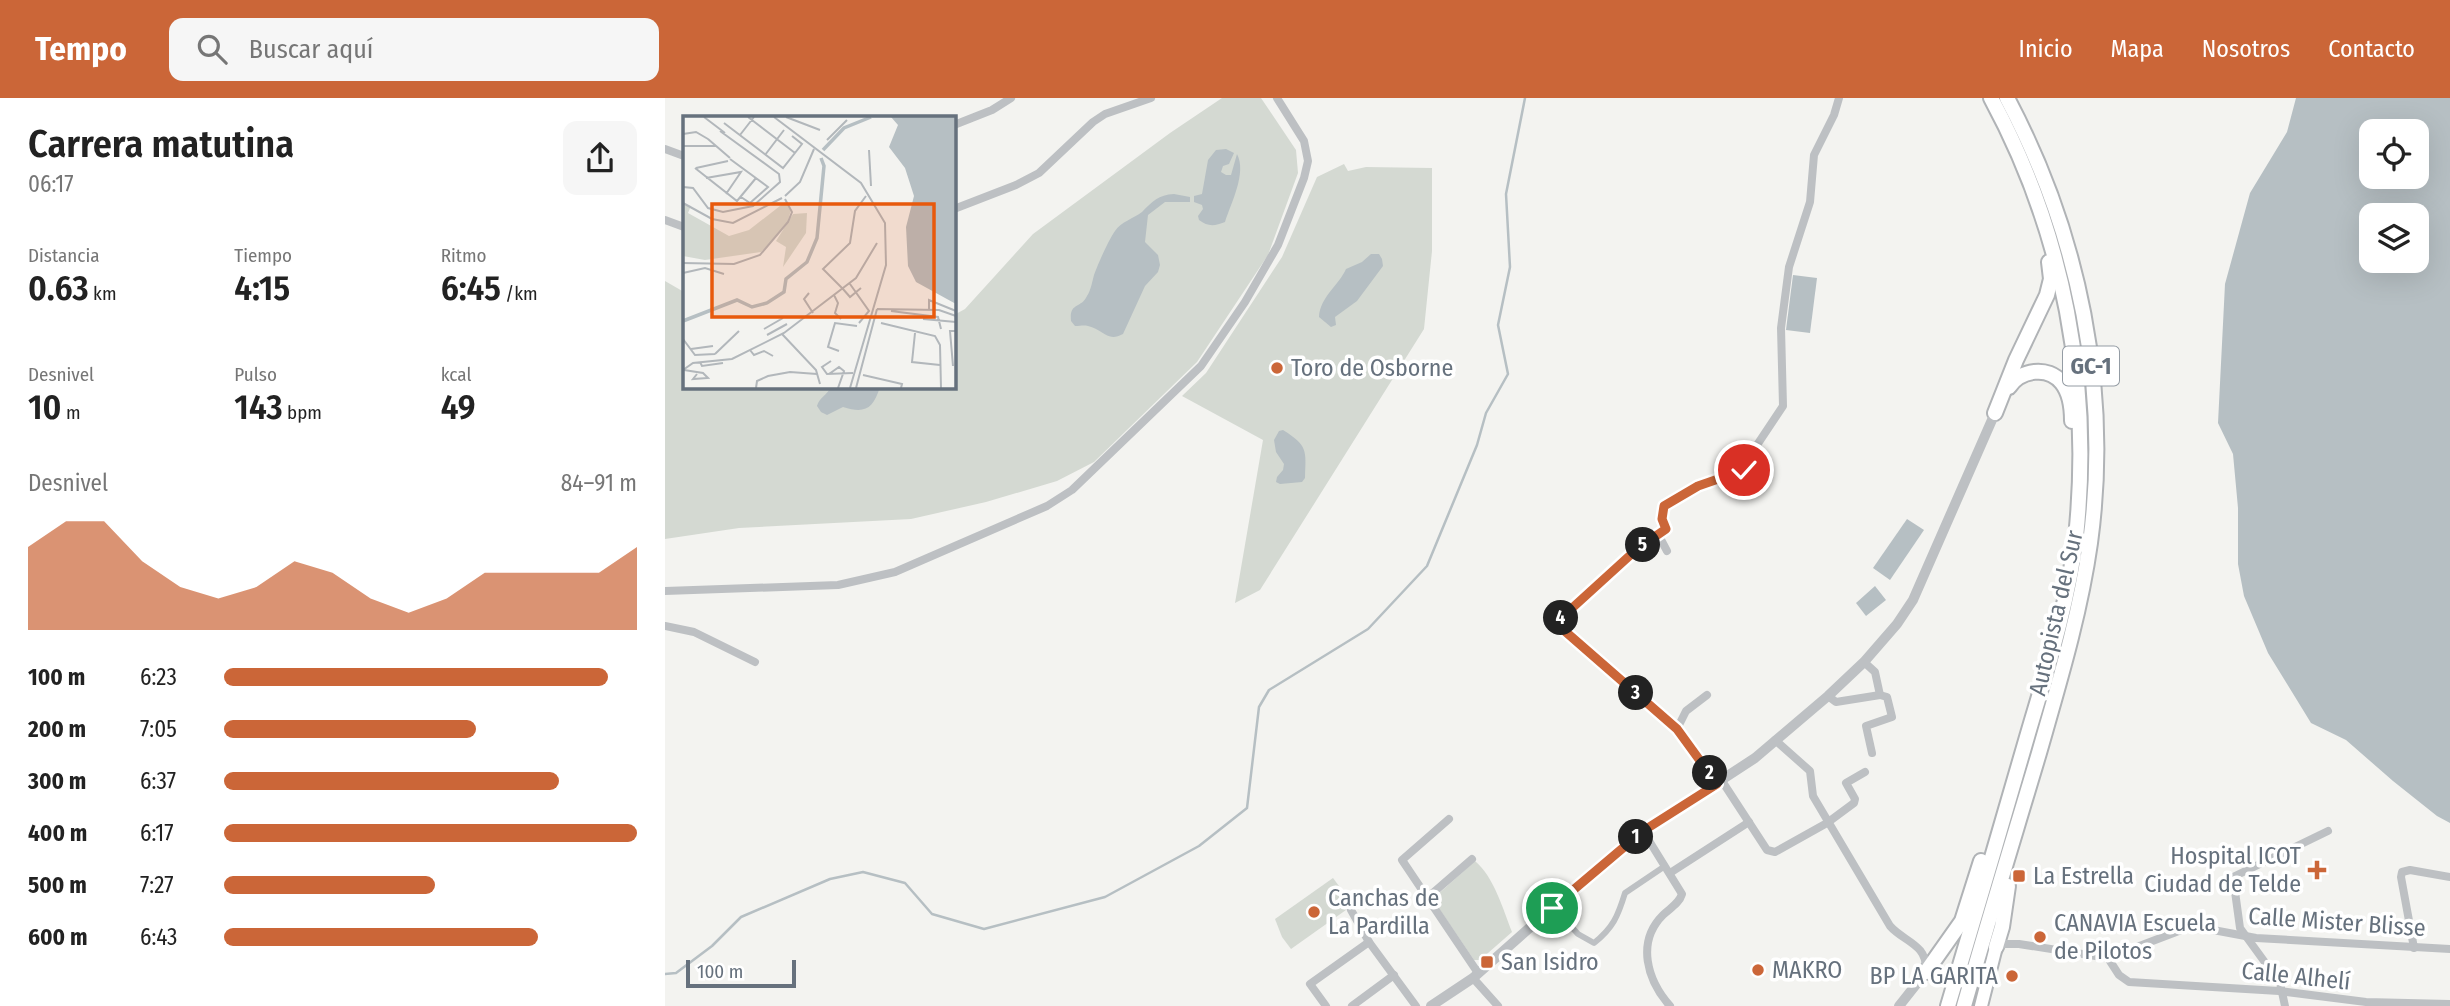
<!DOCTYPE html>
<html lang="es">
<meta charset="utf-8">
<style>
:root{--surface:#fff;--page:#f6f6f6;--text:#222;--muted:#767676;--accent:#cb6638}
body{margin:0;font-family:"Fira Sans Condensed",sans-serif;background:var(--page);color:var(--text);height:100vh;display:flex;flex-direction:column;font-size:26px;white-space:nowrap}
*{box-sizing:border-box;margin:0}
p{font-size:23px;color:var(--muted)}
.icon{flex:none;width:38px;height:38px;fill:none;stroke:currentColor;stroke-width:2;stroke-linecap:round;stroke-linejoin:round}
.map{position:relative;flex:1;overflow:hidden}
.details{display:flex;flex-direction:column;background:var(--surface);width:665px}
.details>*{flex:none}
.tools{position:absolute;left:1694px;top:21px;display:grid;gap:14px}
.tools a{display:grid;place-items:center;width:70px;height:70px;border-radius:14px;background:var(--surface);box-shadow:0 7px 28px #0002;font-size:35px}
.scale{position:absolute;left:21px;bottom:18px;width:110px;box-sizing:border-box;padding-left:7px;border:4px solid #66717d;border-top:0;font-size:19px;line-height:24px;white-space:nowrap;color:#66717d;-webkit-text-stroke:5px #fff;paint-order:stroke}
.pin{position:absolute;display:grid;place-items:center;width:60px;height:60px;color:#fff;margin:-30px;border:4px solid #fff;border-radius:50%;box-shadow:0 2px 7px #0007}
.km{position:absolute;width:35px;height:35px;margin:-18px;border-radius:50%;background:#222;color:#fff;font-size:19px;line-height:35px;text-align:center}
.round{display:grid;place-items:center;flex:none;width:74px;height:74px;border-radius:14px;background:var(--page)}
.headline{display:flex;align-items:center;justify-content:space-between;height:119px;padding:0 28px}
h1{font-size:38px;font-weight:600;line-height:52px}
.figures{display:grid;grid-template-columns:repeat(3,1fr);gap:10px;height:119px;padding:7px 28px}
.figures div{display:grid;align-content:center}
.figures b{font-size:35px;font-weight:600}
.figures small{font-size:19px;font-weight:400}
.figures p{font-size:19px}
.chart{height:196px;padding:14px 28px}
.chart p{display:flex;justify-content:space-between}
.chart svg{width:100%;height:126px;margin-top:7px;fill:var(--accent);opacity:.7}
ul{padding:0 28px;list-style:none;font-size:23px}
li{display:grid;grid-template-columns:112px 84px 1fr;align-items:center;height:52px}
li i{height:18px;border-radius:9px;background:var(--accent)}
header{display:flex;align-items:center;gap:42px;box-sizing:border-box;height:98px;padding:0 35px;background:var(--accent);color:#fff}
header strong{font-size:33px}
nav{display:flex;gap:38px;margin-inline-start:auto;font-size:24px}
.search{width:490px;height:63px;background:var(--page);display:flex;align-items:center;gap:18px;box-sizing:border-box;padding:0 24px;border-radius:14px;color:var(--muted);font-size:26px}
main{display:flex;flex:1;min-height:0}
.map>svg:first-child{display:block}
.green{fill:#d4d9d2}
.water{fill:#b6bfc3;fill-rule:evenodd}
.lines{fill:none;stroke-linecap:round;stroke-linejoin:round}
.stream{stroke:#b6bfc3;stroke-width:2.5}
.primary-casing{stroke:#b1b4b7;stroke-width:16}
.motorway-casing{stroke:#b0b3b6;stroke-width:18}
.pedestrian{stroke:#bdc0c3;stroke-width:6}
.minor{stroke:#bdc0c3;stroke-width:8}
.tertiary{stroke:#bdc0c3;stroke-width:10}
.primary{stroke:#fff;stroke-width:12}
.motorway{stroke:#fff;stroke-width:14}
.route-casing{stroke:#fff;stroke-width:14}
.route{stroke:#cb6638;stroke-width:9}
.poi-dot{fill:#cb6638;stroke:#fff;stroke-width:2.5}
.labels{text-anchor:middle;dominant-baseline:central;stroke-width:7;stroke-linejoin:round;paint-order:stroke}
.shield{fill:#fff;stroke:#949ca4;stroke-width:2}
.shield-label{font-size:23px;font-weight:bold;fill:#66717d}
.poi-label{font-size:24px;fill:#66717d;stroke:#fff;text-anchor:start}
.street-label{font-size:24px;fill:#66717d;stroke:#fff}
.inset-river{fill:none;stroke:#b6bfc3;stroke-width:3.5}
.inset-road{fill:none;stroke:#b2b7bb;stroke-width:2}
.view{fill:#e8590c;fill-opacity:0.15;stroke:#e8590c;stroke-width:3.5}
.inset-edge{fill:none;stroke:#66717d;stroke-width:3.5}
</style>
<header>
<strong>Tempo</strong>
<div class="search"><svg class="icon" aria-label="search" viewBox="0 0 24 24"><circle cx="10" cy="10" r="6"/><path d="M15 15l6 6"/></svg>Buscar aquí</div>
<nav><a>Inicio</a><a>Mapa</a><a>Nosotros</a><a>Contacto</a></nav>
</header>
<main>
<section class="details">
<div class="headline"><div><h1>Carrera matutina</h1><p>06:17</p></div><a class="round"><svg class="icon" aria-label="share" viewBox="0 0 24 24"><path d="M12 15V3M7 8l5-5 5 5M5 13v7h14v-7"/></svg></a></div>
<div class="figures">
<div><p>Distancia</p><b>0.63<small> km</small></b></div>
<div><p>Tiempo</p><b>4:15</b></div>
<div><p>Ritmo</p><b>6:45<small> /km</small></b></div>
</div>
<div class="figures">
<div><p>Desnivel</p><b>10<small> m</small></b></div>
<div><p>Pulso</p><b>143<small> bpm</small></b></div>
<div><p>kcal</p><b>49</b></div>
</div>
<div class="chart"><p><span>Desnivel</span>84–91 m</p>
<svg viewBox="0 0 160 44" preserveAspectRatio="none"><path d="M0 44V15L10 6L20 6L30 20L40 29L50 33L60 29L70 20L80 24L90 33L100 38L110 33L120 24L130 24L140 24L150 24L160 15V44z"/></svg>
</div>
<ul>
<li><b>100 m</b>6:23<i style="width:93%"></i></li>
<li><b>200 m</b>7:05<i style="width:61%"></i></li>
<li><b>300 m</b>6:37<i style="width:81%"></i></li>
<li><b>400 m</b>6:17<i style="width:100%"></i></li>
<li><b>500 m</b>7:27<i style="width:51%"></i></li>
<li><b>600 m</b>6:43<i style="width:76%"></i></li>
</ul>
</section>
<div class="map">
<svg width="1785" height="908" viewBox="0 0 1785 908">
<rect width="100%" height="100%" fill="#f3f3f0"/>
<!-- green -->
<g class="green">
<polygon points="557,0 596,0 631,52 633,75 603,157 532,264 429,364 392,383 321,404 246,421 74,430 0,441 0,183 19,194 19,289 289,289 289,217 300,211 368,136 505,35"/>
<polygon points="679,66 683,73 701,69 767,70 767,153 759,231 595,492 570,505 598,342 517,298 541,275 617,159 652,79"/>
<path d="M810,763C829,779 838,811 847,834L815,862H809L771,806V798Z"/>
<polygon points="668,780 688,807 626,851 617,839 610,821"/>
</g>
<!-- water -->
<g class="water">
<path d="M1631,0H1785V725L1772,718L1728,683L1681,642L1646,625L1603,555L1579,498L1573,466V410L1568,356L1553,325L1560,186L1585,95L1622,34ZM1706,33H1752V79H1706ZM1706,117H1752V163H1706Z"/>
<path d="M561,51L569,55L564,66L558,68L556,74L561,77H566L572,56C582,75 566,105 560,124C550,128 543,129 534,122L533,118L538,111L537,107L529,104V98L537,96L543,62L551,52Z"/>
<path d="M509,96L525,99V104H500L483,117L480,144L493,157L495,167L493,174L480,188L458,236C442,245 438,231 423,228C419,227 415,228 410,228L406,223C404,204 416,211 422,198C426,192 427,184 429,177C433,166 443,143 450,133C456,124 469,120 477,114C488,103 493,97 509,96Z"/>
<path d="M706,156H714L717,161L718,168L692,203L670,219L671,227L666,229L654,219C655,199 674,187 681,171L697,164Z"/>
<polygon points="1128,177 1152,180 1145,235 1121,232"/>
<path d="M166,289H215C208,311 200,316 178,309L162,317L156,314L152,308C154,300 162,297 166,289Z"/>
<path d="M618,332C643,348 641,352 640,380L637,384L615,386L611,384L612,379L618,372L619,366L611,354L609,342L614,333Z"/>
<polygon points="1242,421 1259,432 1225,482 1208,470"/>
<polygon points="1210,488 1221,502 1201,518 1191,505"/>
</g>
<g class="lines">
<!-- stream -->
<polyline class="stream" points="0,876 11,875 47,848 76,819 165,781 198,774 240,785 267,816 319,831 440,799 534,748 582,710 594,609 604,592 703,531 762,468 812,347 821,315 843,276 833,227 845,169 841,96 860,0"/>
<!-- primary casing -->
<g class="primary-casing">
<polyline id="primary" points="1316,908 1331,849"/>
</g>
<!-- motorway casing -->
<g class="motorway-casing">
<g id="motorway">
<path d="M1344,289C1355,272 1383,267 1397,285C1405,295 1407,310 1407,323"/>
<polyline points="1330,315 1351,262 1382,197 1386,181 1384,164"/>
<polyline points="1331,849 1337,829 1343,788"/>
<polyline points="1261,874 1297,823 1316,763"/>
<path d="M1283,908C1310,818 1336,729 1362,639C1381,574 1403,507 1411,439C1427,286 1399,135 1326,0"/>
<path d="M1299,908C1323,823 1349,739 1374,655C1394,585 1415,516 1425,445C1446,291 1414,136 1342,0"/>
</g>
</g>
<!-- pedestrian -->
<path class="pedestrian" d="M888,809L913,836L929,845C948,830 953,818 960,795L1000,768"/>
<!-- minor -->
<g class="minor">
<polyline points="289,27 327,12 346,0"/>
<polyline points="0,51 19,58"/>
<polyline points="289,111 351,87 374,75 428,24 440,16 486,0"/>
<polyline points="0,122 19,129"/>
<polyline points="1071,373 1097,366 1088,353"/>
<polyline points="994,438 1002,453"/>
<polyline points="0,493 173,487 230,474 382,408 407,392 536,268 580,204 613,147 639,80 643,63 639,43 612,0"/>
<polyline points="0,528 29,534 90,564"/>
<polyline points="1199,564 1210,574 1215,597"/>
<polyline points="1163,598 1171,604 1215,597"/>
<polyline points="1012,631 1021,613 1042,597"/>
<path d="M1110,642L1145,673L1148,698L1225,828C1239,844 1262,846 1261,872"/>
<polyline points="1207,655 1201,628 1227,619 1222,599 1215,597"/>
<polyline points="1057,683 1102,752 1110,754 1162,725 1189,705 1190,701 1181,685 1200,674"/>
<polyline points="1052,686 1012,631 894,529 894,522 972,451 1001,431 997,421 999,408 1033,388 1052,383 1071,373 1088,353 1118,308 1116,230 1124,169 1145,104 1149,57 1169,17 1174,0"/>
<polyline points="784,721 737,762 813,875"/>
<path d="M978,733L1017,796C1014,806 1005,810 998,817C971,844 982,882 1005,908"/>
<polyline points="1005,775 1084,724"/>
<polyline points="762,800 807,761"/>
<polyline points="686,812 704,844 751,908"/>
<polyline points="1331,849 1340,846 1354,846 1443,860 1519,831 1532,829 1591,840 1785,851"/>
<polyline points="1749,850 1736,779 1737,774 1745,772 1785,779"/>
<polyline points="1443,860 1454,877 1464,884 1614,893 1701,904 1785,906"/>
<polyline points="808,880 833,908"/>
<polyline points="661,908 645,886 704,844"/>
<polyline points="687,908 729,877"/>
<polyline points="1620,908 1615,885 1575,830 1568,779 1663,733"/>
</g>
<!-- tertiary -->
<g class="tertiary">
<polyline points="766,908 808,880 888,809 978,733 1090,660 1163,598 1199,564 1232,526 1248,502 1330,315"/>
<polyline points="1234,908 1261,874"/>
</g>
<!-- primary -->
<use href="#primary" class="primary"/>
<!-- motorway -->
<use href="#motorway" class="motorway"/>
</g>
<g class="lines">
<!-- route casing -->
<g class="route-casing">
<polyline id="route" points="887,810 978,733 1052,686 1012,631 894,528 894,522 972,451 1001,431 997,421 999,408 1033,388 1079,372"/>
</g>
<!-- route -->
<use href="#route" class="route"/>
</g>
<!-- markers -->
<g class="poi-dot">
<circle cx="612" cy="270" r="7"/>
<path d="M1648.5 761.5h7v7h7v7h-7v7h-7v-7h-7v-7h7z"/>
<rect x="1347" y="771" width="14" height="14" rx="3.5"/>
<circle cx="649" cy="814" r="7"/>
<circle cx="1375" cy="839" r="7"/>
<rect x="815" y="857" width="14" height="14" rx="3.5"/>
<circle cx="1093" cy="872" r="7"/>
<circle cx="1347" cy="878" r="7"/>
</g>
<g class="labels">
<!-- shield labels -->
<rect class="shield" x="1398" y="248.5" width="56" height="39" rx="5"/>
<g class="shield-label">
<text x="1426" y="268">GC-1</text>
</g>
<!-- poi labels -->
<g class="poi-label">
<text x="626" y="270">Toro de Osborne</text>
<text x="1636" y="758" text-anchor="end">Hospital ICOT<tspan x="1636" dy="28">Ciudad de Telde</tspan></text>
<text x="1368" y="778">La Estrella</text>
<text x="663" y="800">Canchas de<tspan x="663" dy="28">La Pardilla</tspan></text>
<text x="1389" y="825">CANAVIA Escuela<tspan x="1389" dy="28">de Pilotos</tspan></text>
<text x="836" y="864">San Isidro</text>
<text x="1107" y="872">MAKRO</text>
<text x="1333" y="878" text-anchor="end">BP LA GARITA</text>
</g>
<!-- street labels -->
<g class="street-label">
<text transform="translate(1391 515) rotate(-77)">Autopista del Sur</text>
<text transform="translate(1672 824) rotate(4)">Calle Mister Blisse</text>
<text transform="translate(1631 878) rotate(6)">Calle Alhelí</text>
</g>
</g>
<!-- overview -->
<g transform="translate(18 18)">
<rect width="273" height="273" fill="#f3f3f0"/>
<path d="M102,86L108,94L104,108L78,136L22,144L0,140V88L8,90L5,97L46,120L66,114ZM124,97L123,117L100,151L103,131L93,125L110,98Z" fill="#d4d9d2"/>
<path d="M208,1H273V188L233,166L225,150L223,111L231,80L222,52L206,31L215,9Z" fill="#b6bfc3"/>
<path class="inset-river" d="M140,34L161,12L188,1M0,205L54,184L69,191L84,187L101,176L103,163L124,146L134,122L141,50L138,42"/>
<path class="inset-road" d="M21,1L42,17M65,1L112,37M91,1L178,67L202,107L203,149L167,272M103,1L137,14M41,7L100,52L119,28L109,20M0,18L13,16L25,23M57,19L71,1M25,23L47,42M144,24L164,4M0,30H32M186,34L188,70M82,39L101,14M47,43L85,71L67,87L58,81M12,52L54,85L73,62M13,52L45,45M23,62L58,56L43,78M0,71L10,72L25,92L40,96L70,90L97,66L96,58L37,15M102,80L117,66L131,33M0,87L29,103L50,107L99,82M0,147L51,148L77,139L105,106L109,96L102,83M0,157L22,152L41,158M167,168L186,195L176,207M160,173L140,153L167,127L172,95L183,80M160,173L167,181L178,172M126,177L121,183L130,197M151,179L155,187L152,197L158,203M194,193L256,194L273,200M246,193V184L273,195M208,195L255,201L258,213M240,203L273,206M198,207L252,220L257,229L258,272M81,213L100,202M232,217L229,246L257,249M99,218L133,254L137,268M84,219L104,208M0,223L12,239L32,238M8,233L30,230M67,234L71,239L81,235L90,240M156,235L145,231L152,207L174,210M32,238L56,215M148,245L139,251L144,258L170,257M17,246L19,250L40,247M270,250L267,215H273M0,254L10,247L49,243L101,217L173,162L194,127M1,254L20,257L25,262L10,263L14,258M146,258L156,251L161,255L155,272M180,259L219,268L218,272M73,272L74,265L85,260L107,256L134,258M173,272L194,193"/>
<path class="view" d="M29,88H251V201H29Z"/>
<rect width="273" height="273" class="inset-edge"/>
</g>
</svg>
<div class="tools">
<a><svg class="icon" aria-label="locate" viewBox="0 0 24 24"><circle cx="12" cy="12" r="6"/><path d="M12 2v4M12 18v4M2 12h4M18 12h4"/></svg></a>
<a><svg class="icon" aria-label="layers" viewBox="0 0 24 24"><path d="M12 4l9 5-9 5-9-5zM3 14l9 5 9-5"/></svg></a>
</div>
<div class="scale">100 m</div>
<div class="pin" style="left:887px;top:810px;background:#1e9e55"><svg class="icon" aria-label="arrive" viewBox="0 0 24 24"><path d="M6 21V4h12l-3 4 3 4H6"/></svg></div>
<div class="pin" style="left:1079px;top:372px;background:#d93025"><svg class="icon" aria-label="check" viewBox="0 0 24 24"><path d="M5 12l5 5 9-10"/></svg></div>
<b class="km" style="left:971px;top:739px">1</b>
<b class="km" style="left:1045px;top:675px">2</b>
<b class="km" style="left:971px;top:595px">3</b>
<b class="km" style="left:896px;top:520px">4</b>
<b class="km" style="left:978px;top:447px">5</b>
</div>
</main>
